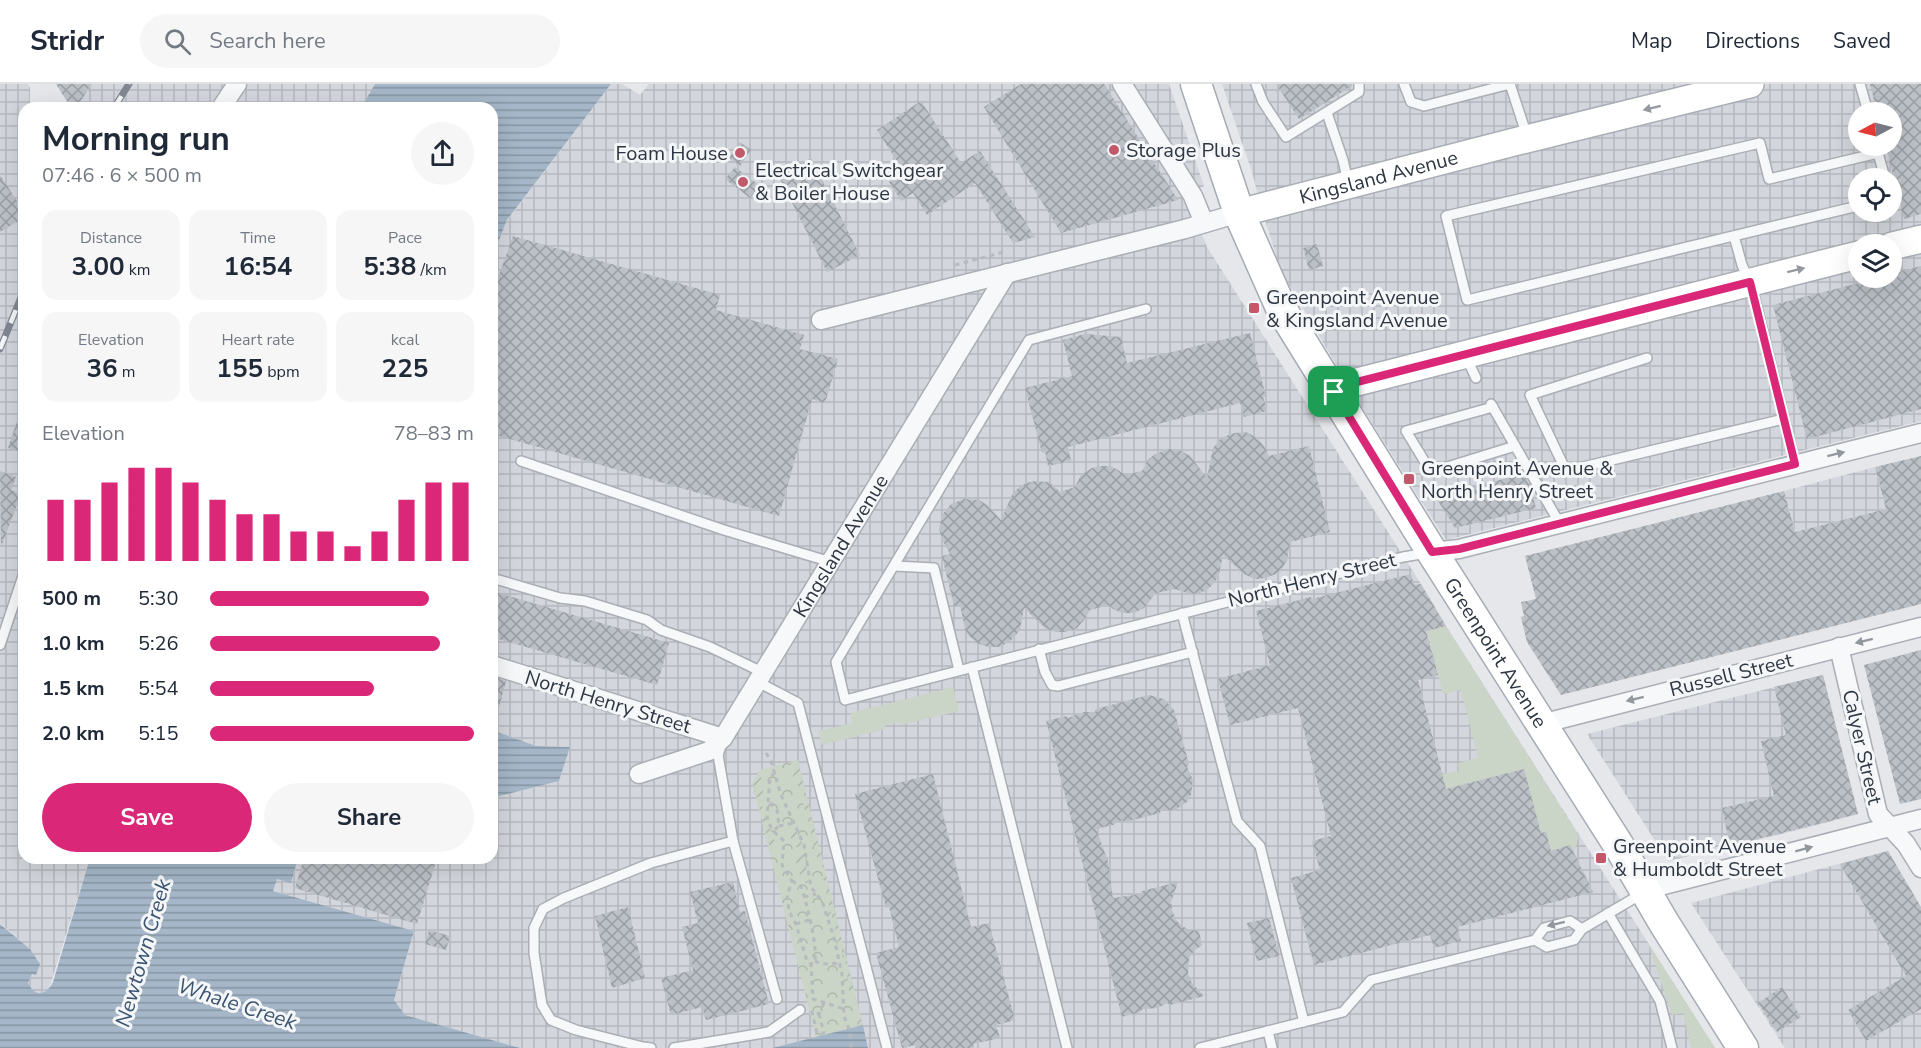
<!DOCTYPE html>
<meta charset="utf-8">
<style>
:root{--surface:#fff;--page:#f6f6f7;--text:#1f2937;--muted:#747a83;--line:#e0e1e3;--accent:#db2777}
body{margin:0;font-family:"Nunito Sans",sans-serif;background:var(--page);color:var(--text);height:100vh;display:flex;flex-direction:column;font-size:22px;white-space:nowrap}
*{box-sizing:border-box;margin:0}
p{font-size:20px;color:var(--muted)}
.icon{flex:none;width:33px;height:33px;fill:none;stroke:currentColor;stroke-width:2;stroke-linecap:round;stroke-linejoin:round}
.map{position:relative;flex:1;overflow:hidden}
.side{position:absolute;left:18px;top:18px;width:480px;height:762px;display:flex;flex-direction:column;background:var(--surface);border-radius:18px;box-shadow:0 6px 24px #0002}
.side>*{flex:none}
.needle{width:39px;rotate:263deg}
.tools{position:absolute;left:1848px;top:18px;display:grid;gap:12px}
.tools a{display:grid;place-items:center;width:54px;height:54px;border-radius:50%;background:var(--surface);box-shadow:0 6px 24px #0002;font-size:30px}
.pin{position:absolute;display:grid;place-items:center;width:51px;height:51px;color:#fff;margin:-26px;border-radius:12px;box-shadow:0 3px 9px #0006}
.round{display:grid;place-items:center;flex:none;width:63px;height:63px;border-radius:32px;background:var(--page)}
.overview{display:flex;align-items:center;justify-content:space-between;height:102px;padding:0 24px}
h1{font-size:33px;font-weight:700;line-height:45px}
.metrics{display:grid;grid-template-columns:repeat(3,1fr);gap:9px;height:102px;padding:6px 24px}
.metrics div{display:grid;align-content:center;border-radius:15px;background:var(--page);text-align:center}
.metrics b{font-size:26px;font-weight:700}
.metrics small{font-size:16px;font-weight:400}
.metrics p{font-size:16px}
.chart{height:168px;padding:12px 24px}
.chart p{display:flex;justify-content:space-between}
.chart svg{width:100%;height:108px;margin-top:6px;stroke:var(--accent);stroke-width:6}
.cta{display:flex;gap:12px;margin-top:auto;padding:12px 24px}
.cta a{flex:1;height:69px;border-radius:36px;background:var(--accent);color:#fff;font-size:24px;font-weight:700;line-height:69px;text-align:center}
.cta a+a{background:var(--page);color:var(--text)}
ul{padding:0 24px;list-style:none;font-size:20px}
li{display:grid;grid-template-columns:96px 72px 1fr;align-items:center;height:45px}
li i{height:15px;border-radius:8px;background:var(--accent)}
header{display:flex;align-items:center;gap:36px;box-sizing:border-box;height:84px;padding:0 30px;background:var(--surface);border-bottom:2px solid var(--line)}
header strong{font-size:28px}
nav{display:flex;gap:33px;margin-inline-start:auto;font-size:21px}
.search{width:420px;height:54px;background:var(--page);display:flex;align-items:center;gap:15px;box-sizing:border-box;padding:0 21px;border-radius:33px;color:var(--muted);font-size:22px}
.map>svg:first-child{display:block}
.industrial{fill:url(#industrial-grid);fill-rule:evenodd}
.grass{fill:#cad4c7}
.park{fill:url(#park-crowns)}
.garden{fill:url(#garden-furrows)}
.water{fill:url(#water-rules)}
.building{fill:url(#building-cross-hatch)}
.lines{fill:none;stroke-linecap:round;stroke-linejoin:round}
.lane-casing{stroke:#aaaeb5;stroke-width:12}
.street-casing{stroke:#aaaeb5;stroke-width:21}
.secondary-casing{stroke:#aaaeb5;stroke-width:30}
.primary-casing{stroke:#a5acb5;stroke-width:33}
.path{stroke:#b7babe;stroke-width:3;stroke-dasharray:4.5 4.5;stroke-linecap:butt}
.lane{stroke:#f7f8f9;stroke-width:9}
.street{stroke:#f7f8f9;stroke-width:18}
.secondary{stroke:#fff;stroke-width:27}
.primary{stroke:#fff;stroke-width:30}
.rail-casing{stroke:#808793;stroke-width:7}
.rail{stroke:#f4f6f8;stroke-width:4.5;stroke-dasharray:14;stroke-linecap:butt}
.oneway{fill:#969aa0}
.oneway2{fill:#92979e}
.route-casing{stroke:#fff;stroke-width:12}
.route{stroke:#db2777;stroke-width:8}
.poi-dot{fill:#c1596b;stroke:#f4f6f8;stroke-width:2}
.labels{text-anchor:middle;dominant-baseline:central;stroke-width:6;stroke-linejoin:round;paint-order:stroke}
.poi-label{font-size:20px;fill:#2e3642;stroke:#f4f6f8;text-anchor:start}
.street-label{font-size:20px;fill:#2e3642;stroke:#f4f6f8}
.water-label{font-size:21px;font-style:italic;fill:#3c5571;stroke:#f4f6f8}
</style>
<header>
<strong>Stridr</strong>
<div class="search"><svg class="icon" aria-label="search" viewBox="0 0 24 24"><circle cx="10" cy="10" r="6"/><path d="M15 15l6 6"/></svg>Search here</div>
<nav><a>Map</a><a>Directions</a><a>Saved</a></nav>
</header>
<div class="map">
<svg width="1921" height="964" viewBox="0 0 1921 964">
<defs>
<pattern id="industrial-grid" width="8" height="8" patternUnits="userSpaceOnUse" patternTransform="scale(1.5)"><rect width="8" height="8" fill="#d3d6dc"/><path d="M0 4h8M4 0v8" fill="none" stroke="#b5b8be"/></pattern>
<pattern id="park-crowns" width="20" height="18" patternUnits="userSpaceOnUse" patternTransform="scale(1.5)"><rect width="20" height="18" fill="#cad4c7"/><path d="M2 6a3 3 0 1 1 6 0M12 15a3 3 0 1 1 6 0" fill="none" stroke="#aeb7ac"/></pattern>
<pattern id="garden-furrows" width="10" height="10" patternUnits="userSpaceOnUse" patternTransform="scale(1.5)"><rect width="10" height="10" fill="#cad4c7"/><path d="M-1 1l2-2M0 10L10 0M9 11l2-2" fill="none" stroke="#aeb7ac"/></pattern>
<pattern id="water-rules" width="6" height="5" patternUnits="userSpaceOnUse" patternTransform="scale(1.5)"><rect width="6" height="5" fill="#a4b6c7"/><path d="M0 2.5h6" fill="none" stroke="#8695a3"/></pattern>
<pattern id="building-cross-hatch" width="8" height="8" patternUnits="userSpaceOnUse" patternTransform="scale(1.5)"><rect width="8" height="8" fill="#bcc1c7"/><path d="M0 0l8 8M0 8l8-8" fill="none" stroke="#999ea3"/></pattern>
</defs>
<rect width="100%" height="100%" fill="#e5e7eb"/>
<!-- industrial -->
<g class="industrial">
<polygon points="0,0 28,0 30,4 30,24 24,24 24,774 90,774 49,905 44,910 37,909 32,907 28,899 32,890 30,865 0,839"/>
<polygon points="92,0 376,0 363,24 76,24"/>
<polygon points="611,0 622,0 640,11 649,0 1169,0 1204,102 1186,113 1207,163 1421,500 1446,542 1715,964 868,964 863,941 772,964 520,964 405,931 394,916 414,847 273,807 277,795 291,799 298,774 492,774 492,714 559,697 570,663 536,662 492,646 492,174 507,137"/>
<path d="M1222,0H1921V337L1446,456L1348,301L1281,187L1260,120L1252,88ZM1858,28H1892V62H1858ZM1858,94H1892V128H1858ZM1858,160H1892V194H1858Z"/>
<polygon points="1875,383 1886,425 1795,448 1784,407"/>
<polygon points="1823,591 1858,730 1802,745 1668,777 1587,650"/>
<polygon points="1888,767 1921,824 1921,964 1785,964 1691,819"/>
</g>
<!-- grass -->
<g class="grass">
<polygon points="1446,542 1579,752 1574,769 1570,761 1551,767 1546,748 1541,749 1523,685 1446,705 1442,690 1459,687 1458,679 1478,674 1461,606 1443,610 1427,547"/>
<polygon points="953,603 959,627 901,641 900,638 885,641 886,645 822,661 818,647 852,639 850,629"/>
<polygon points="1648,859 1715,964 1691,964 1683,929 1672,931"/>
</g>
<!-- park -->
<polygon class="park" points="798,676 863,941 816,953 752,699 760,686"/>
<!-- garden -->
<g class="garden">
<polygon points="798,678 856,914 850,914 845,874 840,864 826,809 828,805 822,793 824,791 823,784 817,773 803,719 804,710 796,699 789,680"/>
<polygon points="759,688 763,700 762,722 775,758 774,763 771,768 753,699"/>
<path d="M794,742L804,763L808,796L807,799H805L799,789L796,778L802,771L800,764L793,762C791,755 789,748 794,742Z"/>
</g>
<!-- water -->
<g class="water">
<polygon points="375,0 611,0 507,136 492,174 492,24 361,24"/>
<polygon points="492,646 536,662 570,663 559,697 492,714"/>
<path d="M90,774H298L291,799L277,795L273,807L414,847L394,916L405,931L520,964H0V840L30,865L40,880L36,891L32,890L28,899C35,914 47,911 53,898Z"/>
<polygon points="863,941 868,964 772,964"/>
</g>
<!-- building -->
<g class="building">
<polygon points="56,0 92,0 76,24 71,24"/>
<polygon points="1021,0 1104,0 1178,116 1061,149 984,23"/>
<polygon points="1276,0 1352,0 1352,2 1299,35"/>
<polygon points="1870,0 1921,0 1921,130 1904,135 1886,62 1892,62 1892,28 1877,28"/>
<polygon points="921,17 961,79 980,67 1035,153 1013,159 975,99 927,131 913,109 901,117 889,98 904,88 877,46"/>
<polygon points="740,58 751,66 740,82 729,74"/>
<polygon points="811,74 860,171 827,188 778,91"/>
<polygon points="735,83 760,102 750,114 725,95"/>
<polygon points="0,91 23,126 18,137 0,148"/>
<polygon points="513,152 720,211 716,226 804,251 800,265 838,275 825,319 812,315 779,432 492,350 492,211"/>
<polygon points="1317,160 1323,182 1309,186 1303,164"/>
<polygon points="1921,182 1921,325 1807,355 1773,221 1878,194 1892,194 1892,190"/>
<polygon points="1250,249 1266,313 1263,313 1267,327 1244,333 1240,319 1068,363 1071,377 1048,382 1045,368 1042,369 1025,304 1072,292 1063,256 1085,250 1121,253 1127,279"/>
<polygon points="22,322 24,323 24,369 8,364"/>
<polygon points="1246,348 1257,354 1264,362 1269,372 1309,362 1330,448 1290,458 1287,476 1283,483 1276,490 1265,494 1255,495 1244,490 1223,471 1219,490 1215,498 1208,505 1200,509 1191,510 1175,505 1156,509 1144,524 1134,529 1123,529 1113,525 1109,521 1090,526 1084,536 1077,544 1066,548 1056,548 1045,544 1024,524 1020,545 1016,551 1009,558 999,563 988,563 977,559 968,551 965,545 960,521 954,522 942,472 950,470 942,455 939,445 943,430 951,420 964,415 979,416 987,421 1001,436 1012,411 1018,404 1026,399 1035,397 1049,398 1060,408 1075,403 1081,391 1092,384 1101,382 1110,382 1118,386 1125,391 1142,387 1148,376 1155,370 1169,365 1181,367 1190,372 1207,394 1213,364 1221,354 1234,349"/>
<polygon points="1921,372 1921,520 1561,611 1527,558 1521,533 1524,532 1521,518 1536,515 1525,472 1784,407 1795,448 1886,425 1875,383"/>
<polygon points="0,387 16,393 11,406 21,410 1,463"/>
<polygon points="1524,390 1530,402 1536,424 1455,444 1435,412"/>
<polygon points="1411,490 1414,501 1421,500 1446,542 1426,547 1438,591 1418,596 1446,705 1524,685 1541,749 1546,748 1551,767 1570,761 1593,808 1457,843 1461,857 1434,864 1430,851 1314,881 1291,794 1320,786 1312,757 1331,752 1298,624 1230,641 1218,595 1270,581 1256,527 1311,513 1312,515"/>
<polygon points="492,507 669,559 657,601 492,553"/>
<polygon points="1921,566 1921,715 1900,720 1864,581"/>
<polygon points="1823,591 1858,730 1730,762 1722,724 1774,712 1761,657 1786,651 1774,603"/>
<polygon points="492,593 506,597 496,634 492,633"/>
<polygon points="1149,611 1164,615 1174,626 1189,680 1187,683 1193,696 1191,711 1187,718 1175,726 1161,726 1160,729 1125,738 1122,736 1113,741 1096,745 1108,777 1113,814 1141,810 1142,807 1178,798 1171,818 1172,826 1176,836 1182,842 1190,846 1199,847 1202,861 1194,867 1189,874 1188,890 1192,899 1204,912 1170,921 1167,919 1158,924 1143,925 1140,928 1122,933 1046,637 1067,632 1068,634 1084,628 1095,628 1096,625"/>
<polygon points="933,690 971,843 989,839 1015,936 996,941 1000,954 973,960 974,964 916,964 915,961 902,964 876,869 899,863 889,823 886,824 855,710"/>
<polygon points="1888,767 1921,823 1921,925 1866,957 1848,926 1906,892 1840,780"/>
<polygon points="304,774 437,774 417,840 295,804"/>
<polygon points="733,798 740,828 745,827 769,920 706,936 702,923 671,931 661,894 693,886 682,843 698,839 690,808"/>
<polygon points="628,823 645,894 612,904 595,832"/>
<polygon points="1269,834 1279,872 1257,877 1247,839"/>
<polygon points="429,846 450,852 446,866 425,860"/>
<polygon points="1782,903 1801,933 1777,948 1758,919"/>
</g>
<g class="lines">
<!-- lane casing -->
<g class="lane-casing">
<g id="lane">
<polyline points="1256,0 1263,18 1286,53 1359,8 1359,0"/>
<polyline points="1404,0 1411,18 1424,22 1510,0"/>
<polyline points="1510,0 1527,52"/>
<polyline points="1860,0 1868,28"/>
<polyline points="1327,29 1343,76 1348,98"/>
<polyline points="1876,62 1885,94"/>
<polyline points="1858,122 1467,216 1446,132 1760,59 1769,95 1878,69"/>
<polyline points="1734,152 1742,181 1750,198 1755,215 1795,380"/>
<polyline points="1146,225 1029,256 836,578 845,616 1403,473 1427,469"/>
<polyline points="1466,273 1476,294"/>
<polyline points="1647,274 1530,311 1566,387 1784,335"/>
<polyline points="1491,320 1560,440"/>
<polyline points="1493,323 1406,347 1431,388 1515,362"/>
<polyline points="521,377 724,446 831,478"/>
<polyline points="894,482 934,484 959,586"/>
<polyline points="492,494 560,514 585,517 647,536 661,546 710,563 764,589"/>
<polyline points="1182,529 1237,737 1260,762 1304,938"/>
<polyline points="0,561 24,489"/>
<polyline points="1039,565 1045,588 1052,601 1058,602 1193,568"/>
<polyline points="972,583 1067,964"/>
<polyline points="758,598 798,619 887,964"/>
<polyline points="733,757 777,915"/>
<polyline points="1608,829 1660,917 1672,964"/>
<polyline points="1535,856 1547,863 1574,856 1582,845 1643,809"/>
<polyline points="1268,947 1272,964"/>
<polyline points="651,964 643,963 576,946 551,936 542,921 534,869 534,844 543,825 564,814 651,779 733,757 718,671 722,659"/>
<polyline points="674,964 769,948 800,926"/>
<polyline points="1200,964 1343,928 1371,896 1535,856 1544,844 1570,837 1582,845"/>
</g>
</g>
<!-- street casing -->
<g class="street-casing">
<g id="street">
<polyline points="1122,0 1193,112 1204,139"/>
<polyline points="221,24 237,0"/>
<polyline points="821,236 1185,145 1239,129"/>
<polyline points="1432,468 1459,465 1921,349"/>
<polyline points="1839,563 1878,730 1906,760 1921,784"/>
<polyline points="492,581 723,654"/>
<polyline points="1541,640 1921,543"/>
<path id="s1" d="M639,690L709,667L723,654L1007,189"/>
<polyline points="1646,808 1660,802 1921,735"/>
</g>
</g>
<!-- secondary casing -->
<g class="secondary-casing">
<g id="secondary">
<path id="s2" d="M1239,129L1518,57L1750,0"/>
<polyline points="1892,162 1921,155"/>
<polyline points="1334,308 1353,299 1858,171"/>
</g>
</g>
<!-- primary casing -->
<g class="primary-casing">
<g id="primary">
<path id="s3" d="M1196,0L1239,129L1282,226L1432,468L1619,762L1664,839L1743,964"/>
</g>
</g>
<!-- path -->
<g class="path">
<polyline points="955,181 1004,168"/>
<polyline points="766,669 771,677 781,711 804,761 811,803 822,817 834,854 842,890 844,932 850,948 851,964"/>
<polyline points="775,689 770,693 767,733 772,746 784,757 782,781 792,797 787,811 789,827 796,840 806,874 811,880 813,915 844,925"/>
<polyline points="770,719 777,726 779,742 773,747"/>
<polyline points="779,742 794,739"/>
<path d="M792,797L801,802C807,821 817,858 815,877L811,880"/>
<polyline points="804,813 816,810"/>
<polyline points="796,840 809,836"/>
<polyline points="815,877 821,880 840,879"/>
<polyline points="819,930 824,949 817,949 812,928 815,927 819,930 824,919"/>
</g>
<!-- lane -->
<use href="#lane" class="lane"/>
<!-- street -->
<use href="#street" class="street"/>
<!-- secondary -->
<use href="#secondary" class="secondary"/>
<!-- primary -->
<use href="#primary" class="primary"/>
<!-- rail casing -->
<g class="rail-casing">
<g id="rail">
<polyline points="114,24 129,0"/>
<polyline points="0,265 24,206"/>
</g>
</g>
<!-- rail -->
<use href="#rail" class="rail"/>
</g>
<!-- one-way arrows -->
<defs><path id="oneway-solid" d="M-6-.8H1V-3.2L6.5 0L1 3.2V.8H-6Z" transform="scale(1.5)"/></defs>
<g class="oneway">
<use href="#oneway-solid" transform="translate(1652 24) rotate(166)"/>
<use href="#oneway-solid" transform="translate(1796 186) rotate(-14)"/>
</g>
<g class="oneway2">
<use href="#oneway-solid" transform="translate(1836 370) rotate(-14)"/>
<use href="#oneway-solid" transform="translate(1864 557) rotate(166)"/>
<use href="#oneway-solid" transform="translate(1635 615) rotate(166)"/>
<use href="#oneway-solid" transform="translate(1804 765) rotate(-15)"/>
<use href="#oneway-solid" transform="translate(1556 840) rotate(166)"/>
</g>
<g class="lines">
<!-- route casing -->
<g class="route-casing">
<polygon id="route" points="1750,198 1795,380 1459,465 1432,468 1334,308 1353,299"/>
</g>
<!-- route -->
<use href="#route" class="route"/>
</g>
<!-- markers -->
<g class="poi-dot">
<circle cx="1114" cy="66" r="6"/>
<circle cx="740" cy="69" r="6"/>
<circle cx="743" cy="98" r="6"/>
<rect x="1248" y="218" width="12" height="12" rx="3"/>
<rect x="1403" y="389" width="12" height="12" rx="3"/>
<rect x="1595" y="768" width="12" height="12" rx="3"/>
</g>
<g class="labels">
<!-- poi labels -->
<g class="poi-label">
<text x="1126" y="66">Storage Plus</text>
<text x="728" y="69" text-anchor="end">Foam House</text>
<text x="755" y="86">Electrical Switchgear<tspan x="755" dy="23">&amp; Boiler House</tspan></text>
<text x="1266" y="213">Greenpoint Avenue<tspan x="1266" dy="23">&amp; Kingsland Avenue</tspan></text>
<text x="1421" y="384">Greenpoint Avenue &amp;<tspan x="1421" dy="23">North Henry Street</tspan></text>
<text x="1613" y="762">Greenpoint Avenue<tspan x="1613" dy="23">&amp; Humboldt Street</tspan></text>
</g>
<!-- street labels -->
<g class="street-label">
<text stroke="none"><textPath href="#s2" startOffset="144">Kingsland Avenue</textPath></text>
<text stroke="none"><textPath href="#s1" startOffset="318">Kingsland Avenue</textPath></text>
<text transform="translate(1312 496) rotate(-14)">North Henry Street</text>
<text stroke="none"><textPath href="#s3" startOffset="646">Greenpoint Avenue</textPath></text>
<text transform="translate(1731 591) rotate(-14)">Russell Street</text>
<text transform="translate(608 618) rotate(17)">North Henry Street</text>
<text transform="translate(1862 663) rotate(77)">Calyer Street</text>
</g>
<!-- water labels -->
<g class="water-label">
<text transform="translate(143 869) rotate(-74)">Newtown Creek</text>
<text transform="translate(237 920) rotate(18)">Whale Creek</text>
</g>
</g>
</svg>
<div class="tools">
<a><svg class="needle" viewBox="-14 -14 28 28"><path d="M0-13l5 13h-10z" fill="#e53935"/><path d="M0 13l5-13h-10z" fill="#747a83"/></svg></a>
<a><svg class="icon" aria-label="locate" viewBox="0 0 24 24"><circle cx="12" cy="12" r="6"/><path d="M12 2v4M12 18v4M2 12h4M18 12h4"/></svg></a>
<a><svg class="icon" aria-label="layers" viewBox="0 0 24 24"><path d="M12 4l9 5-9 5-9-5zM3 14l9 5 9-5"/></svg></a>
</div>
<div class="pin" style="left:1334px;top:308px;background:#1e9e55"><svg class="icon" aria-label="arrive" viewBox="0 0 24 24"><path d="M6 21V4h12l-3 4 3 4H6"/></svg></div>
<section class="side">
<div class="overview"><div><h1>Morning run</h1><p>07:46 · 6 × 500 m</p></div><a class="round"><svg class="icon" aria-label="share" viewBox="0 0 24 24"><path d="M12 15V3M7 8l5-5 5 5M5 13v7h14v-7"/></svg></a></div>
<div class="metrics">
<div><p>Distance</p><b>3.00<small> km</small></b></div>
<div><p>Time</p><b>16:54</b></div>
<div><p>Pace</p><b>5:38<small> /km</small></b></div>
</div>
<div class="metrics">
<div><p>Elevation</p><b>36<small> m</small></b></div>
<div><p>Heart rate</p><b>155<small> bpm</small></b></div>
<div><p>kcal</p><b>225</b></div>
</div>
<div class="chart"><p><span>Elevation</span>78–83 m</p>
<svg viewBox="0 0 160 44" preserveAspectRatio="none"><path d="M5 44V19M15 44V19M25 44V12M35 44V6M45 44V6M55 44V12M65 44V19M75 44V25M85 44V25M95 44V32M105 44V32M115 44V38M125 44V32M135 44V19M145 44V12M155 44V12"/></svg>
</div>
<ul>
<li><b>500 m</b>5:30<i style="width:83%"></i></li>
<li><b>1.0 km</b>5:26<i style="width:87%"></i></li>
<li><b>1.5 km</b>5:54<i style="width:62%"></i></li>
<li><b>2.0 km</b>5:15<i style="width:100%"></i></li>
</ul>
<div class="cta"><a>Save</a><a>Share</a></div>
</section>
</div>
